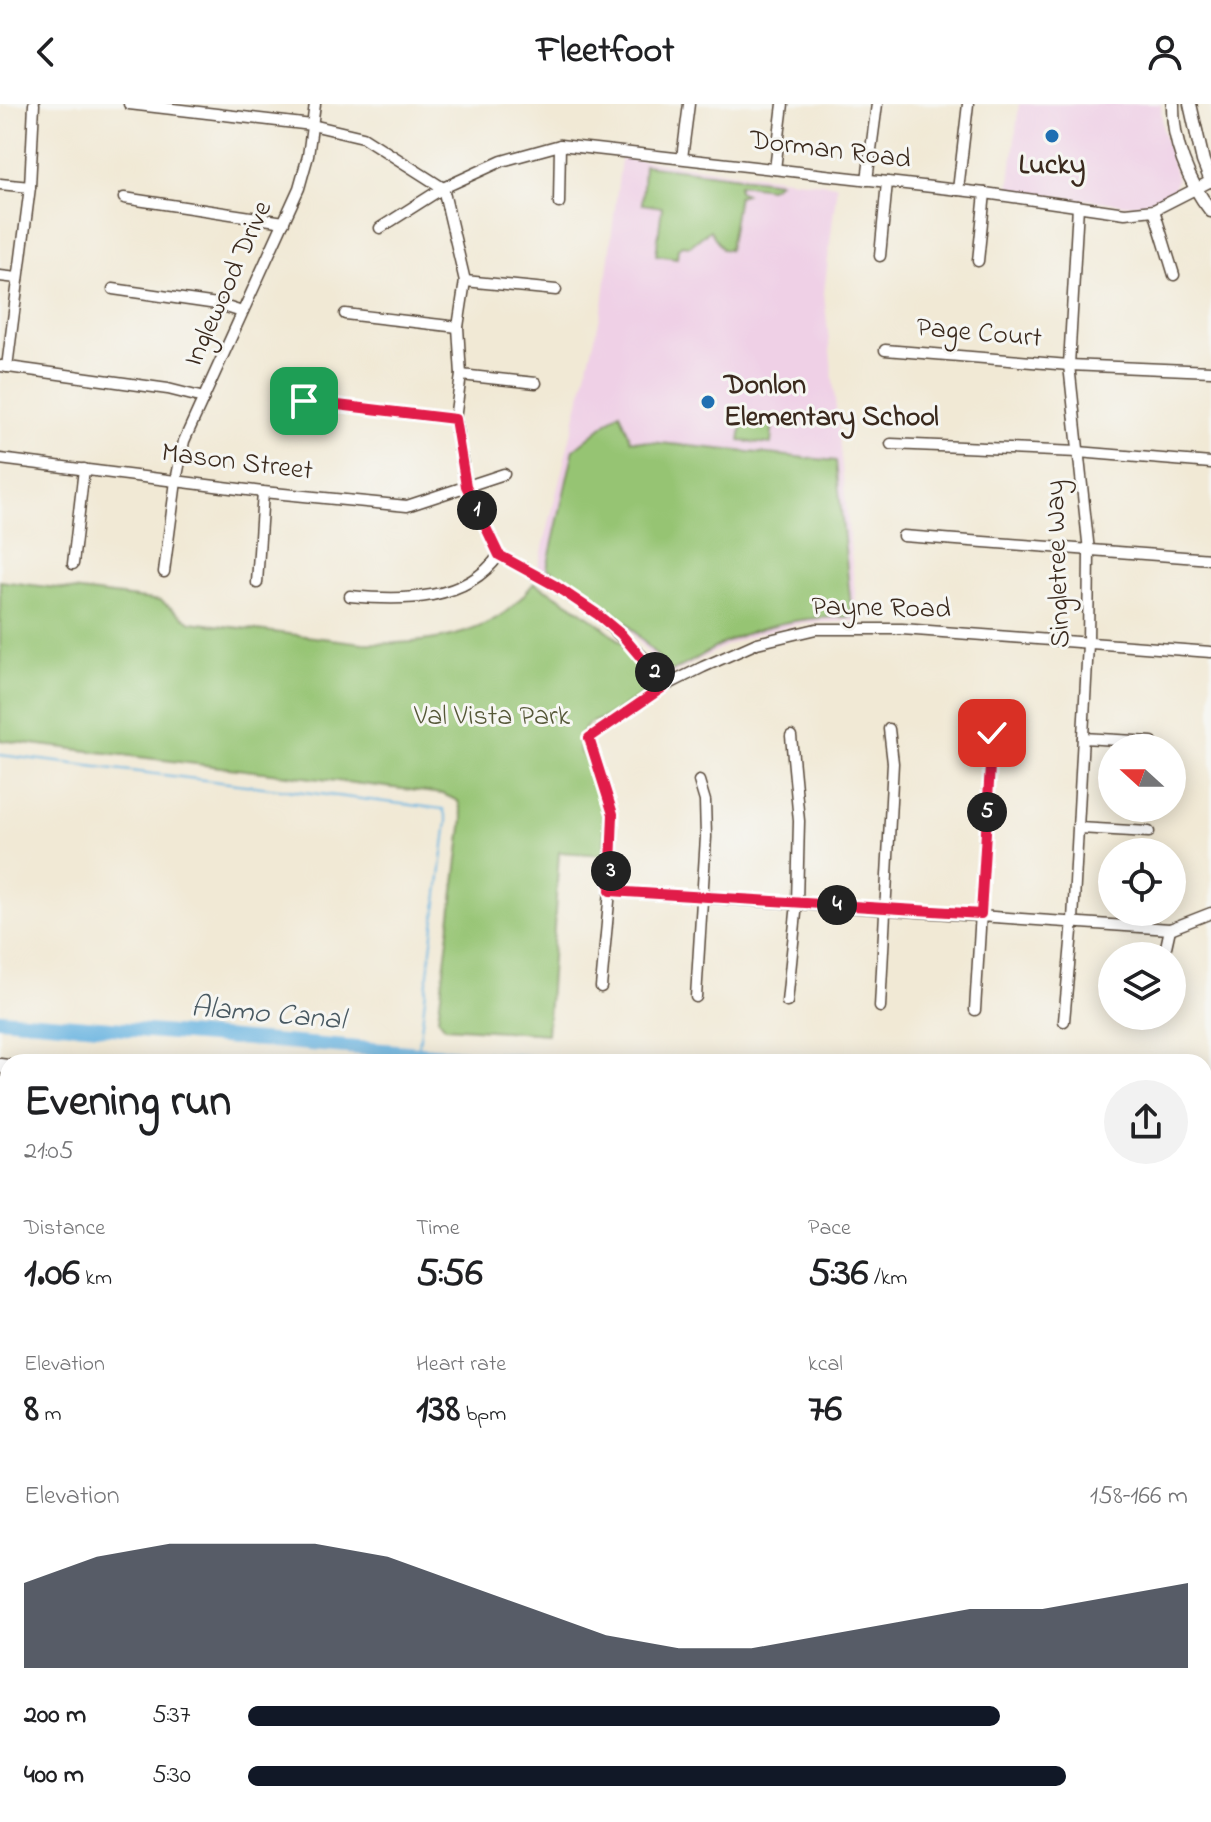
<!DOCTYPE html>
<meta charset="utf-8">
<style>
:root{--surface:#fff;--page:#f2f2f2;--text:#202124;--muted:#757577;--accent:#111827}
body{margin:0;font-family:"Indie Flower",sans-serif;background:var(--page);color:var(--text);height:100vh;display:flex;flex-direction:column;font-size:30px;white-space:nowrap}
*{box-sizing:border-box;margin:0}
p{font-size:26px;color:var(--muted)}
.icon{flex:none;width:44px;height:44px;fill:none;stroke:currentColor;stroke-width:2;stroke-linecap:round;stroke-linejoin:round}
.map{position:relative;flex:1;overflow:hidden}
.panel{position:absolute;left:0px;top:950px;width:1212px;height:768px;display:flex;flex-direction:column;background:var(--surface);border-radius:24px 24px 0 0;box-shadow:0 4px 20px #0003}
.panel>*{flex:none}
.needle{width:52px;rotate:291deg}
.buttons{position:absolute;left:1098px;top:630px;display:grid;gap:16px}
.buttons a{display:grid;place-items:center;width:88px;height:88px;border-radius:50%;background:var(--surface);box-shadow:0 4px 20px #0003;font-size:40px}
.pin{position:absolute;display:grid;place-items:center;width:68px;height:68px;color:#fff;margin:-34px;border-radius:16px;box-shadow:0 4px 12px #0006}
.km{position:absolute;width:40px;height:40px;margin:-20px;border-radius:50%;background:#222;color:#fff;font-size:22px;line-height:40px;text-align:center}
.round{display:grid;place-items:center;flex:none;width:84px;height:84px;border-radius:42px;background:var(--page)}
.overview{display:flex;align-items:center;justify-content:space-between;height:136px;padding:0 24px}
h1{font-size:44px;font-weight:700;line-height:60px}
.stats{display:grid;grid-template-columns:repeat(3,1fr);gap:12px;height:136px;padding:8px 24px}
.stats div{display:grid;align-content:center}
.stats b{font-size:40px;font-weight:700}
.stats small{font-size:22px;font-weight:400}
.stats p{font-size:22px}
.chart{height:224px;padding:16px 24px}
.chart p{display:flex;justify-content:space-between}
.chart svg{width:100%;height:144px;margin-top:8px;fill:var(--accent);opacity:.7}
ul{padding:0 24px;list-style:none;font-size:26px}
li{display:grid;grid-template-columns:128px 96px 1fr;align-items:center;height:60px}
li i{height:20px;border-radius:10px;background:var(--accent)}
header{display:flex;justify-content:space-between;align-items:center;height:104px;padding:0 24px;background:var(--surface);font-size:36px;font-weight:700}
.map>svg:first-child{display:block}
.built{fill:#efd0e6}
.green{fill:#96c473;stroke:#687748;stroke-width:2}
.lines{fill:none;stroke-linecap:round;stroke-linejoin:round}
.stream{stroke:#67b3e0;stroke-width:2}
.river{stroke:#67b3e0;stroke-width:14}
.minor-casing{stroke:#564739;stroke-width:13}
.major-casing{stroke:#564739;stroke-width:15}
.highway-casing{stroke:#564739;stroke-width:17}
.minor{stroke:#fff;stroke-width:10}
.major{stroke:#fff;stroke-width:12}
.highway{stroke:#fff;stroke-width:14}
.route-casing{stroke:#fff;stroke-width:16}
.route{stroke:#e11d48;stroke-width:10}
.poi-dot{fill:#1f6fb2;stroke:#f6f6f2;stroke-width:3}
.labels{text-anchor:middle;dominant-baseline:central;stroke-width:6;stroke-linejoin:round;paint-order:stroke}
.street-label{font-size:28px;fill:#3b2a1e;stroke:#f6f6f2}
.poi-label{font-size:28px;font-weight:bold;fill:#3b2a1e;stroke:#f6f6f2}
.park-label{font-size:28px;fill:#565838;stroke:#f6f6f2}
.water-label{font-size:30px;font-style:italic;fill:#4a5a62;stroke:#f6f6f2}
</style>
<header><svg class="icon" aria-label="back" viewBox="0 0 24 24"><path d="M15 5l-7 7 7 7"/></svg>Fleetfoot<svg class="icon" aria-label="person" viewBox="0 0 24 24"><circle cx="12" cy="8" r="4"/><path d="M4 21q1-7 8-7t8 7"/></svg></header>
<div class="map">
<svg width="1211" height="1718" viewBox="0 0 1211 1718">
<rect width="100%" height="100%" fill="#f6f6f2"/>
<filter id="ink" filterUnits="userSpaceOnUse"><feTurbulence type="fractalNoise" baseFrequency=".0125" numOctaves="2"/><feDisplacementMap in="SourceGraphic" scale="16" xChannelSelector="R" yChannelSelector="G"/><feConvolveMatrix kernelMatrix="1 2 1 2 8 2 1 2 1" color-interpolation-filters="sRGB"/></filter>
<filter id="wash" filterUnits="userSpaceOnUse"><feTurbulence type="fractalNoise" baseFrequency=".006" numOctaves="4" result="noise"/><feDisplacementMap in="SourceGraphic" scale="32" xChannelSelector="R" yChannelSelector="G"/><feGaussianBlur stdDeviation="1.8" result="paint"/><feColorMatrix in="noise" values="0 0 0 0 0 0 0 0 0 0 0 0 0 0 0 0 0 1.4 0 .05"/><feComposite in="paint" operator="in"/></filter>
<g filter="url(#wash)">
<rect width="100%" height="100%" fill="#f1e9d5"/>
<!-- built -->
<g class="built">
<polygon points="1019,0 1161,0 1163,26 1177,76 1170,91 1155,97 1129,101 1009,86"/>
<polygon points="621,54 837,81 824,189 858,517 804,519 758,529 727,541 671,571 664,568 629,526 608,508 538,464 603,201"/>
<polygon points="619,1710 819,1710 815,1718 621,1718"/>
</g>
<!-- green -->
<g class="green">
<polygon points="644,61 779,78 770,84 739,80 739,87 745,90 738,92 729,146 722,145 710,126 690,142 682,141 678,144 677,154 656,151 662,103 642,100"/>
<path d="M620,308L631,336L836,357L852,513C806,512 761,520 720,541C704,549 687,562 671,567L620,512L591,490L547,464L574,345Z"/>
<polygon points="743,313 773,316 771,340 740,337"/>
<path d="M0,477L161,497L191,518L363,539C411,541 475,536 513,502C521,495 527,487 534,479C570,498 639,540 651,580L648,587L606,613L589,619L579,633L580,648L592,663L603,696L605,751L559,748L547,930L445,923L438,914L463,715L458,697L443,690L0,636Z"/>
</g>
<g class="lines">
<!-- stream -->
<g class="stream">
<polyline points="0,651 443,705 447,717 418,950"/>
<polyline points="472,958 472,954"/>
<polyline points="836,1718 839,1710"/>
</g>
<!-- river -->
<g class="river">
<polyline points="0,915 531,958"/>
<polyline points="1204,1000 1211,1000"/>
</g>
</g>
</g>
<g filter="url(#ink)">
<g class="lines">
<!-- minor casing -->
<g class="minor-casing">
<g id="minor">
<polyline points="129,0 312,21 363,33 443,84 465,177 458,223 461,271 455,315 466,382 499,451 554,481 597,510 642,552 665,582"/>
<polyline points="682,54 689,0"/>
<polyline points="775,65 783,0"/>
<polyline points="867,76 877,0"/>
<polyline points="0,80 30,83"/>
<polyline points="958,86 968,0"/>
<polyline points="124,94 284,118"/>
<polyline points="559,99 560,41"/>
<polyline points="1154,106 1174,171"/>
<polyline points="380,124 443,84 502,57 560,41 985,89 1125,109 1154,106 1211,77"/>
<polyline points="880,152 887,78"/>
<polyline points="978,157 985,89"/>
<polyline points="0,172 17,174"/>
<polyline points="465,177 556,186"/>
<polyline points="113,185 217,200 242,208"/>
<polyline points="345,210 458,223"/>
<polyline points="885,246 1069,261 1211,267"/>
<polyline points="1,262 168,285 204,294"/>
<polyline points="7,263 30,83 34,0"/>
<polyline points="461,271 536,279"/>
<polyline points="304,297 455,315"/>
<polyline points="891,340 1078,348 1211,359"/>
<polyline points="0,355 263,388 407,402 504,370"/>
<polyline points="903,432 1211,455"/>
<polyline points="73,460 84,365"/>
<polyline points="164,468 176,377 184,337 299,84 308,52 315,0"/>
<polyline points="257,479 263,388"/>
<path d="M350,492C402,497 466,498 499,451"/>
<polyline points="1083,634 1152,638"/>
<polyline points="1079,724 1149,728"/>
<polyline points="610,787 1170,825 1211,809"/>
<polyline points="1164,852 1170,825"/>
<polyline points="601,883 610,787 613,710 589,634 665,582 703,563 757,539 816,525 902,525 1211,548"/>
<polyline points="696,893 706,733 705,697 699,677"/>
<polyline points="787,898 797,799 799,717 791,632"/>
<polyline points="880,903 893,659 889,625"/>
<polyline points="975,906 992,629"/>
<polyline points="1064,917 1073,816 1088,540 1089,447 1069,261 1078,102"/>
<polyline points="0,1122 8,1098"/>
<polyline points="1204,1174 1211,1177"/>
<polyline points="1204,1254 1211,1255"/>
<polyline points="0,1264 8,1266"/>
<polyline points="1204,1372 1211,1375"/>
<polyline points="0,1379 4,1381"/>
<polyline points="1204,1473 1211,1474"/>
<polyline points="0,1490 8,1488"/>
<polyline points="1204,1572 1211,1573"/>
<polyline points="0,1632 8,1640"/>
<polyline points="387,1710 387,1718"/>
<polyline points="493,1710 493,1718"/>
<polyline points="607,1710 610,1718"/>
<polyline points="7,1718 12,1710"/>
<polyline points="122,1718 125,1710"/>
<polyline points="282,1718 283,1710"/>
<polyline points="888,1718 891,1710"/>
<polyline points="1085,1718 1087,1710"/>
</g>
</g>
<!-- major casing -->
<g class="major-casing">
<g id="major">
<path d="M1173,0C1172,37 1188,78 1211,107"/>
<polyline points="1190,0 1203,57 1211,77"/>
</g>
</g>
<!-- highway casing -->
<g class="highway-casing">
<g id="highway">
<polyline points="0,962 8,963"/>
<polyline points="0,980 8,980"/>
<polyline points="0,1012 8,1013"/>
<polyline points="1204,1058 1211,1059"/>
<polyline points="1204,1089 1211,1090"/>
</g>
</g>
<!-- minor -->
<use href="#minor" class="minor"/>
<!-- major -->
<use href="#major" class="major"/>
<!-- highway -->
<use href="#highway" class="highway"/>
</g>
</g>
<g class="lines" filter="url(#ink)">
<!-- route casing -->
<g class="route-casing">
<polyline id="route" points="304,297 455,315 466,382 499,451 554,481 597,510 621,530 665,582 589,634 613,710 610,787 981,810 992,629"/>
</g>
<!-- route -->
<use href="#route" class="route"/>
</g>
<!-- markers -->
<g class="poi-dot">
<circle cx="1052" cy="32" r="8"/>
<circle cx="708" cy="298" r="8"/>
</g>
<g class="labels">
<!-- street labels -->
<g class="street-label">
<text transform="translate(830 47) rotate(7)">Dorman Road</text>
<text transform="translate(229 180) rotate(-66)">Inglewood Drive</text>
<text transform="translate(979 230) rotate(5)">Page Court</text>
<text transform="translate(237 359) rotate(7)">Mason Street</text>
<text transform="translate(1059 460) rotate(-92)">Singletree Way</text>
<text transform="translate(881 505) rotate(1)">Payne Road</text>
</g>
<!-- poi labels -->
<g class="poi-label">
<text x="1052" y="62">Lucky</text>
<text x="724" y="282" text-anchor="start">Donlon<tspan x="724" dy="32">Elementary School</tspan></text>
</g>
<!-- park labels -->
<g class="park-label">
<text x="492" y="613">Val Vista Park</text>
</g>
<!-- water labels -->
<g class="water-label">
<text transform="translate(268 911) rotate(5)">Alamo Canal</text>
</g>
</g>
</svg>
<div class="buttons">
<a><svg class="needle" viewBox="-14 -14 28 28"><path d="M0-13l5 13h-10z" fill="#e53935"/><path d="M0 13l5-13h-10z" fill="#757577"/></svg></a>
<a><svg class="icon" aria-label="locate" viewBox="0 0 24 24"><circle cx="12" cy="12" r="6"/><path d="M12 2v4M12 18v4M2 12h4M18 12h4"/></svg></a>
<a><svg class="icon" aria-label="layers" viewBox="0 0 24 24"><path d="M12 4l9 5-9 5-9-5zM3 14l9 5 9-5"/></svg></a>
</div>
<div class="pin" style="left:304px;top:297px;background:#1e9e55"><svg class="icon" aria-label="arrive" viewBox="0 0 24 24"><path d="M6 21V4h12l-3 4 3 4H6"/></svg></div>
<div class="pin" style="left:992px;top:629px;background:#d93025"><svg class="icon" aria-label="check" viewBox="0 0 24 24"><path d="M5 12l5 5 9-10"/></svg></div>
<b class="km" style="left:477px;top:406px">1</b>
<b class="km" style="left:655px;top:568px">2</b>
<b class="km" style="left:611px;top:767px">3</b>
<b class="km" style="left:837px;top:801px">4</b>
<b class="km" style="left:987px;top:708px">5</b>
<section class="panel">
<div class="overview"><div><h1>Evening run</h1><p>21:05</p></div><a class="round"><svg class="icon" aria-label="share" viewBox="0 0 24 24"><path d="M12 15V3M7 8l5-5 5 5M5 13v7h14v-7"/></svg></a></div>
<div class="stats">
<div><p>Distance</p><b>1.06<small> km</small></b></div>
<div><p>Time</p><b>5:56</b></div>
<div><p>Pace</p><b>5:36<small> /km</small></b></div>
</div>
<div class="stats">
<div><p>Elevation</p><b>8<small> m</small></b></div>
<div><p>Heart rate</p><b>138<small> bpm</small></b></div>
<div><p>kcal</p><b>76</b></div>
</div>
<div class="chart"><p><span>Elevation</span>158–166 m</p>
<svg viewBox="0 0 160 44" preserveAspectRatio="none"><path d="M0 44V18L10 10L20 6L30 6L40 6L50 10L60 18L70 26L80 34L90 38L100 38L110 34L120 30L130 26L140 26L150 22L160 18V44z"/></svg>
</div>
<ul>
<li><b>200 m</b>5:37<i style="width:80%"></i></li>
<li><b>400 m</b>5:30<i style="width:87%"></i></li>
</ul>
</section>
</div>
